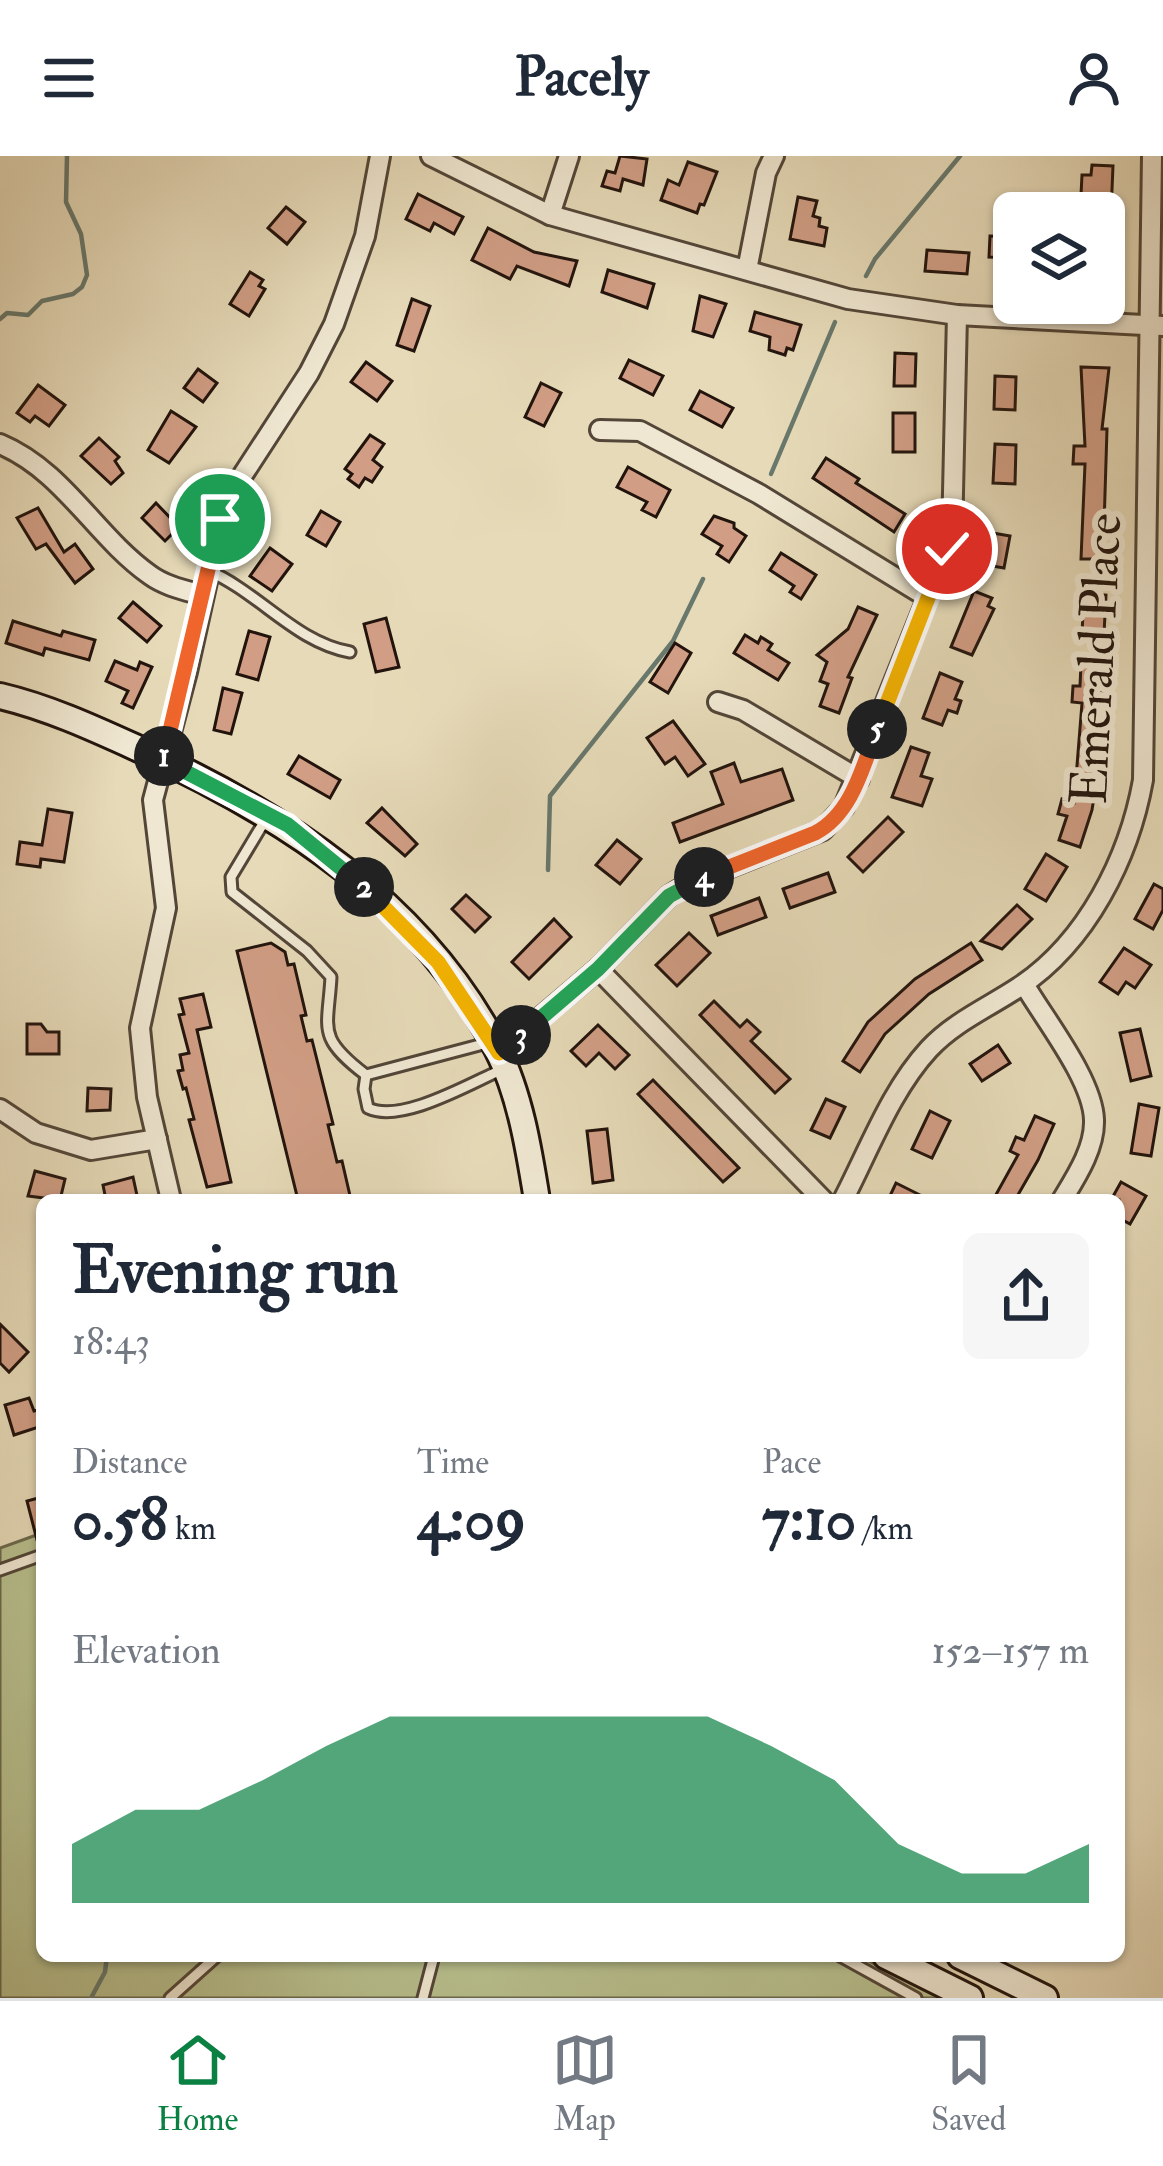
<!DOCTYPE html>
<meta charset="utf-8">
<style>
:root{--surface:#fff;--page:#f6f6f7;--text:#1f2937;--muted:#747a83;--line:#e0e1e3;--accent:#0b8043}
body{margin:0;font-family:"IM FELL Double Pica",serif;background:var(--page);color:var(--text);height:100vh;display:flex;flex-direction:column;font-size:45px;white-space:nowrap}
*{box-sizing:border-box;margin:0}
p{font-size:39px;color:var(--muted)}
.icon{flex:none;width:66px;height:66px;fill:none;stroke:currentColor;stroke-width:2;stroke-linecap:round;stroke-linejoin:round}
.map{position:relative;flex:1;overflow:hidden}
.panel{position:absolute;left:36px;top:1038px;width:1089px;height:768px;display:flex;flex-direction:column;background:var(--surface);border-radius:18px;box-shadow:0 3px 9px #0004}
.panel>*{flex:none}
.controls{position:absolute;left:993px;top:36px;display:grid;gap:24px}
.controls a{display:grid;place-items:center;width:132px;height:132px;border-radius:18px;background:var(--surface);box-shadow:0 3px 9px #0004;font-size:60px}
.pin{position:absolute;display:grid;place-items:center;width:102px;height:102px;color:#fff;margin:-51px;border:6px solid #fff;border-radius:50%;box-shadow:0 3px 12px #0007}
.km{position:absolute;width:60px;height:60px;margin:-30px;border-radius:50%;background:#222;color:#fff;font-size:33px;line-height:60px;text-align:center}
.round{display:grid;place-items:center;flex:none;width:126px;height:126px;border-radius:18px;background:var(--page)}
.overview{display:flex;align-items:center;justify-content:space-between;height:204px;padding:0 36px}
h1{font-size:66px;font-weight:700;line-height:90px}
.figures{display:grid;grid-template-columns:repeat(3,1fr);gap:18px;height:204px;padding:12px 36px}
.figures div{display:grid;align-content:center}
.figures b{font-size:60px;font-weight:700}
.figures small{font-size:33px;font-weight:400}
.figures p{font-size:33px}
.chart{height:336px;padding:24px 36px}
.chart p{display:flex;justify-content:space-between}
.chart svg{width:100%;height:216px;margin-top:12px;fill:var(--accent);opacity:.7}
header{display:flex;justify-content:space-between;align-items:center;height:156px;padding:0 36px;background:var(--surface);font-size:54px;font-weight:700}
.tabs{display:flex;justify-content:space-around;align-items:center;height:168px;border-top:3px solid var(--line);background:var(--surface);font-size:33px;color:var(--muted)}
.tabs a{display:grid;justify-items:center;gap:6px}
.tabs .active{color:var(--accent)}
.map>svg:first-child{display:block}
.green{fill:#b7bf8d;stroke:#6c6a4d;stroke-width:3}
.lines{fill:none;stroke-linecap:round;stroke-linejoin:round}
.stream{stroke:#68786c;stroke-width:4.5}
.building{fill:#d19e85;stroke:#22140d;stroke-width:3}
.service-casing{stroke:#534638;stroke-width:15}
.minor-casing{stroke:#534638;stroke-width:24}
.secondary-casing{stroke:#22140d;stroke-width:30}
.service{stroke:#efe7d1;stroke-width:9}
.minor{stroke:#efe7d1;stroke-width:18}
.secondary{stroke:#efe7d1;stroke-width:24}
.split-1-casing{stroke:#fff;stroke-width:24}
.split-2-casing{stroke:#fff;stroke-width:24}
.split-3-casing{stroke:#fff;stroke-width:24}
.split-4-casing{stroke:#fff;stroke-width:24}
.split-5-casing{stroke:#fff;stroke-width:24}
.split-6-casing{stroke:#fff;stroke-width:24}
.split-1{stroke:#f0652b;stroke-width:15}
.split-2{stroke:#22a559;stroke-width:15}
.split-3{stroke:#f5b400;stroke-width:15}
.split-4{stroke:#22a559;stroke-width:15}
.split-5{stroke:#f0652b;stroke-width:15}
.split-6{stroke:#f5b400;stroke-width:15}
.labels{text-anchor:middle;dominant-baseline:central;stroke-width:12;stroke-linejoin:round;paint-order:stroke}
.street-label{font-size:51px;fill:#22140d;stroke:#efe7d1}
</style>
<header><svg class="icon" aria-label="menu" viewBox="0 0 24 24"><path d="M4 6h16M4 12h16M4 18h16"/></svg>Pacely<svg class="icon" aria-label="person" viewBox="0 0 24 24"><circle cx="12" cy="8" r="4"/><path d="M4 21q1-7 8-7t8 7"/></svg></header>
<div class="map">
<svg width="1163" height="1842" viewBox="0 0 1163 1842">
<rect width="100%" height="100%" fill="#e6dab8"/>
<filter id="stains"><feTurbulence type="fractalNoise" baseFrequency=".00167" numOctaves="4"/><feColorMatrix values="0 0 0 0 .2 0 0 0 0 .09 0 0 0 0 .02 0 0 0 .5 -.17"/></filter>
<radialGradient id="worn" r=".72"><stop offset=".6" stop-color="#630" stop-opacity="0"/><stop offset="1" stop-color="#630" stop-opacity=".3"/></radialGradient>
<!-- green -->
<polygon class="green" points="42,1377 42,1800 859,1800 942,1842 0,1842 0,1392"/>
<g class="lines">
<!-- stream -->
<g class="stream">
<polyline points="866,120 875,103 960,0"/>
<polyline points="0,163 7,157 28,159 42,145 73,138 82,131 87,119 81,78 66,46 67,0"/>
<polyline points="771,318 835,166"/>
<polyline points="548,714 550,640 673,485 703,423"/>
<polyline points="91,1842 105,1816 107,1800"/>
</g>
</g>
<!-- building -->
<g class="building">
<polygon points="620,0 647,3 643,29 623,23 620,35 602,30 607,15 615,17"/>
<polygon points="688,6 717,16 704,49 700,48 697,57 661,44 668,24 679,29"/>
<polygon points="1092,9 1113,10 1111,57 1090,57 1091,39 1081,39 1082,19 1091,19"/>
<polygon points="418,38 463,61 454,78 434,67 430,75 406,63"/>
<polygon points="798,41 817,45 813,60 820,62 819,70 827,72 824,90 790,83"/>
<polygon points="286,51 305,66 287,88 268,72"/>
<polygon points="488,72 534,96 577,105 569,130 517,110 510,123 472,104"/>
<polygon points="990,80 1014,81 1014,102 989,101"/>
<polygon points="927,94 969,97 967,118 925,115"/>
<polygon points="608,114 654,128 647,152 602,136"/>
<polygon points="250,116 263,124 259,130 265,133 249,160 230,148"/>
<polygon points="700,140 726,148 713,181 693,175"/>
<polygon points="412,143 430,150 414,195 397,189"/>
<polygon points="755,156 801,169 793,194 787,192 785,199 769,194 770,181 750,175"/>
<polygon points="895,197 916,198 915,230 894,230"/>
<polygon points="629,204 663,220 653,239 620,222"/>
<polygon points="366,206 392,225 377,245 351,226"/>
<polygon points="1081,211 1109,212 1102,273 1107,273 1103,403 1081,403 1085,308 1073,308 1074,290 1085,290"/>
<polygon points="198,213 217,227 203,246 184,232"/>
<polygon points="995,220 1016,221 1015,254 994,253"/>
<polygon points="541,227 561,237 544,270 525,261"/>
<polygon points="38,229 65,249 49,270 35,260 30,266 17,257"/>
<polygon points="700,235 733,252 722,271 690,254"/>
<polygon points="171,255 196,271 169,307 148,294"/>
<rect x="893" y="257" width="22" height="39"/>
<polygon points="370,279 384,288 373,304 382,311 372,326 365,322 359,331 348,323 352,318 345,313"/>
<polygon points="99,282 119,301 115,305 123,317 111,328 81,300"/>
<polygon points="995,288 1016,289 1015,328 993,327"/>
<polygon points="826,302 859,323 856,327 905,358 894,376 813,322"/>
<polygon points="628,311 670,334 656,361 642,354 647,346 617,331"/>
<polygon points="156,347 179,371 165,385 142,362"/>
<polygon points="38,352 64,396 75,388 93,413 75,427 46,388 36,393 17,362"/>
<polygon points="321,355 340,366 326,390 307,379"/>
<polygon points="714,360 734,367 734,372 746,380 729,406 717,398 722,390 702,378"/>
<polygon points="987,376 1010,380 1004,412 981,408"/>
<polygon points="270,392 292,408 272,435 250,420"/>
<polygon points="781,397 816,419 801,443 790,436 794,430 770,414"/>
<polygon points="974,435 992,442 988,450 994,453 972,499 951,491"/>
<polygon points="1084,437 1106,439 1104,478 1082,477"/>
<polygon points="133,446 161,470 147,486 119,462"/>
<polygon points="858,451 877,459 848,521 852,522 839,557 820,550 828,528 820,525 827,506 817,499 848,473"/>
<polygon points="386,462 399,511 376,516 364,468"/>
<polygon points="13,465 61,480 63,475 95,484 89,504 45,492 43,499 6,487"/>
<polygon points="249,475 270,481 258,524 237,518"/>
<polygon points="745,479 758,487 761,481 772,488 768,494 789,507 778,524 734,497"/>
<polygon points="675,487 691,497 668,537 650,526"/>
<polygon points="115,505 137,514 140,506 152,511 133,552 122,547 128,535 106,525"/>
<polygon points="1081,508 1103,509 1099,610 1092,654 1080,691 1059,684 1067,660 1058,658 1062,643 1074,647 1082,547 1072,546 1073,530 1080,530"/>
<polygon points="940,517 962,526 955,543 961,545 957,557 948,554 942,569 923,562"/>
<polygon points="223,532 242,537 231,578 214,574"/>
<polygon points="673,565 705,608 688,620 675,601 665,608 647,582"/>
<polygon points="911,591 929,597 921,620 932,623 922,650 892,641"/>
<polygon points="299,600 340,624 330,642 288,618"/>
<polygon points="734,607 741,626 782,613 793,644 680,686 673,667 723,648 711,616"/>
<polygon points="382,652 417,688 405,700 367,667"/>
<polygon points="48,653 72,657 64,706 41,703 40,711 17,708 20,686 42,689"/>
<polygon points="888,661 903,676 863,716 848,701"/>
<polygon points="617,684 641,703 620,728 596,709"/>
<polygon points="1046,698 1067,711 1046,745 1025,733"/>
<polygon points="828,717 835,736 790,752 783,733"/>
<polygon points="1154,728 1163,733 1163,754 1153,773 1135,763"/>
<polygon points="466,739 490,761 475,776 452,753"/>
<polygon points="759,742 766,761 718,779 711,760"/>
<polygon points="1017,749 1032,763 1002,793 981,785"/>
<polygon points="554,763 571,781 529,823 512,806"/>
<polygon points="689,777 710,797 677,830 656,809"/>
<polygon points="271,787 285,796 288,809 294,808 306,859 301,860 307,885 312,884 333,968 328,969 337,1006 342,1005 351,1044 298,1044 237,795"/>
<polygon points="971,787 982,804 929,838 885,878 860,916 843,905 868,866 915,823"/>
<polygon points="1124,792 1151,809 1135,832 1126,826 1118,838 1100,826"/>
<polygon points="203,838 211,871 197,874 231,1026 207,1031 189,964 194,963 186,932 183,933 178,915 183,914 180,899 189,897 179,859 184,858 180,843"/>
<polygon points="714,845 740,871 747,864 760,876 751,885 790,923 775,937 700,859"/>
<polygon points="27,868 41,868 47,876 59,876 59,898 27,898"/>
<polygon points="598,869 629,899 615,913 599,897 586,910 571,895"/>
<polygon points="1140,873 1151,920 1131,925 1120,877"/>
<polygon points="998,889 1010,907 982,925 970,908"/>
<polygon points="653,924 739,1012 723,1026 638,938"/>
<polygon points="88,932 111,933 110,954 87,955"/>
<polygon points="826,943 845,951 830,982 811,974"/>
<polygon points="1139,948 1159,952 1151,1000 1131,997"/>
<polygon points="930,955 950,965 932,1002 912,993"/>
<polygon points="1035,960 1054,968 1038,1004 1015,1044 993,1044 1018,999 1010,995 1016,981 1024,984"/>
<polygon points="607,973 613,1024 593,1027 587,975"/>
<polygon points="35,1015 65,1023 60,1044 28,1040"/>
<polygon points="133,1021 138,1044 106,1044 103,1029"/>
<polygon points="1121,1026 1146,1040 1130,1068 1119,1062 1119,1044 1111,1044"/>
<polygon points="896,1027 930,1044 888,1044"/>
<polygon points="0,1168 28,1196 9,1216 0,1207"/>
<polygon points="29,1242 34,1255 42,1253 42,1270 14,1279 5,1249"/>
<polygon points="42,1341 42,1384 37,1384 27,1345"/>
</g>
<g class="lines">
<!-- service casing -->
<g class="service-casing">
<g id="service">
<path d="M207,414C260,437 295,486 350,496"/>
<path d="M267,661L231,721L232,736L307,795L331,821C328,874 316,881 366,919"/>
<path d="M487,887L366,919L364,933L368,952C401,968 469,928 501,914"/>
<polyline points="0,1414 42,1399"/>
<polyline points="840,1800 916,1842"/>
<polyline points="170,1842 217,1800"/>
<polyline points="423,1842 434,1800"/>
</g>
</g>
<!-- minor casing -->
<g class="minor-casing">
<g id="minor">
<polyline points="431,0 550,59 848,143 957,159 1163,170"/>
<polyline points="550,59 569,0"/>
<polyline points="747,114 766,17 774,0"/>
<polyline points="600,274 640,275 759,338 927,441"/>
<path d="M0,288C64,315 95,380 150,419C165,430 184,434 202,439"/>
<polyline points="718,546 743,554 859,623"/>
<polyline points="598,813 823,1044"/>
<path d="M1024,828C1045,864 1093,924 1094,964C1095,992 1076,1021 1062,1044"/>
<polyline points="499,897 598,813 669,740 690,727 823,674 844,651 952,381 957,159"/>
<polyline points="0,953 36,977 91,994 157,983"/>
<polyline points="171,1044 147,941 140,872 166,752 153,644 187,516 221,363 233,334 309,217 334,168 365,80 380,0"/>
<path d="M843,1044C869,994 891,934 929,893C954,866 989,851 1019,831C1087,786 1129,702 1143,624L1152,0"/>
</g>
</g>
<!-- secondary casing -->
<g class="secondary-casing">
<g id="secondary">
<path d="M0,540C47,551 93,572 137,592C282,658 422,747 497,893C520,938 529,994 537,1044"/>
<polyline points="886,1800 970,1842"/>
<polyline points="960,1800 1045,1842"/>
</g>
</g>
<!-- service -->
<use href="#service" class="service"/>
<!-- minor -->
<use href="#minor" class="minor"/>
<!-- secondary -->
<use href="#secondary" class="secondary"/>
</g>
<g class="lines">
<!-- split-1 casing -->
<g class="split-1-casing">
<polyline id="split-1" points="164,600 220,363"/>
</g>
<!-- split-2 casing -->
<g class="split-2-casing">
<polyline id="split-2" points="164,600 163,604 288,669 364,731"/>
</g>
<!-- split-3 casing -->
<g class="split-3-casing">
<polyline id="split-3" points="364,731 438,806 499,897 521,879"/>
</g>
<!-- split-4 casing -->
<g class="split-4-casing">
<polyline id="split-4" points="521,879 598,813 669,740 704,721"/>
</g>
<!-- split-5 casing -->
<g class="split-5-casing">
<path id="split-5" d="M704,721L815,677C852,658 863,610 877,573"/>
</g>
<!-- split-6 casing -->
<g class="split-6-casing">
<polyline id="split-6" points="877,573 947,393"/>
</g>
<!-- split-1 -->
<use href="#split-1" class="split-1"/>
<!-- split-2 -->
<use href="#split-2" class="split-2"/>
<!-- split-3 -->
<use href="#split-3" class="split-3"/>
<!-- split-4 -->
<use href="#split-4" class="split-4"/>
<!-- split-5 -->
<use href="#split-5" class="split-5"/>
<!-- split-6 -->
<use href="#split-6" class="split-6"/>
</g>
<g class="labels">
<!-- street labels -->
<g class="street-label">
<text transform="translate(1097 503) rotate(-87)">Emerald Place</text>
</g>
</g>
<rect width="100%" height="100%" filter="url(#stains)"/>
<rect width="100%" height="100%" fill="url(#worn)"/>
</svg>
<div class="controls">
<a><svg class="icon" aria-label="layers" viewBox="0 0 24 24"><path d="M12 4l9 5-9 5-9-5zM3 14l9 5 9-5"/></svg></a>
</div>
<div class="pin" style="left:220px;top:363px;background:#1e9e55"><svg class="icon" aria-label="arrive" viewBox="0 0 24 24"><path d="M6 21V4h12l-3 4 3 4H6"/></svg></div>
<div class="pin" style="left:947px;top:393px;background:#d93025"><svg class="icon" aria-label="check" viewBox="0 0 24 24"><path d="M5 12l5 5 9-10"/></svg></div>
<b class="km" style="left:164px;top:600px">1</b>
<b class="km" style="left:364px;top:731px">2</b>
<b class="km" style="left:521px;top:879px">3</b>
<b class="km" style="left:704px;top:721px">4</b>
<b class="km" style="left:877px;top:573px">5</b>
<section class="panel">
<div class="overview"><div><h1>Evening run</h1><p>18:43</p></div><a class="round"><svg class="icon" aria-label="share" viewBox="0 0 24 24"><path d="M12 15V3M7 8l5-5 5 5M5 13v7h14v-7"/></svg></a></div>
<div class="figures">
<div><p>Distance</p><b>0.58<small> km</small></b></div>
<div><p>Time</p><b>4:09</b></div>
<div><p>Pace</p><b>7:10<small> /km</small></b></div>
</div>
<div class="chart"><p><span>Elevation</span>152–157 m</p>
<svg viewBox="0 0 160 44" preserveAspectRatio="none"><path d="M0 44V32L10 25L20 25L30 19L40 12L50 6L60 6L70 6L80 6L90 6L100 6L110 12L120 19L130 32L140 38L150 38L160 32V44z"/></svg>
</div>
</section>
</div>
<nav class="tabs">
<a class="active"><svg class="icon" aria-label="home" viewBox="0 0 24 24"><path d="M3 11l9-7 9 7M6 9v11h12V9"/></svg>Home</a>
<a><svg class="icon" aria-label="map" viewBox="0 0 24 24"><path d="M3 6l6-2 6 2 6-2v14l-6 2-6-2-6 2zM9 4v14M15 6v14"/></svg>Map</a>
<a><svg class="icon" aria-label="saved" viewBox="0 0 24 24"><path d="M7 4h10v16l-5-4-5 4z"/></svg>Saved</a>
</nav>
